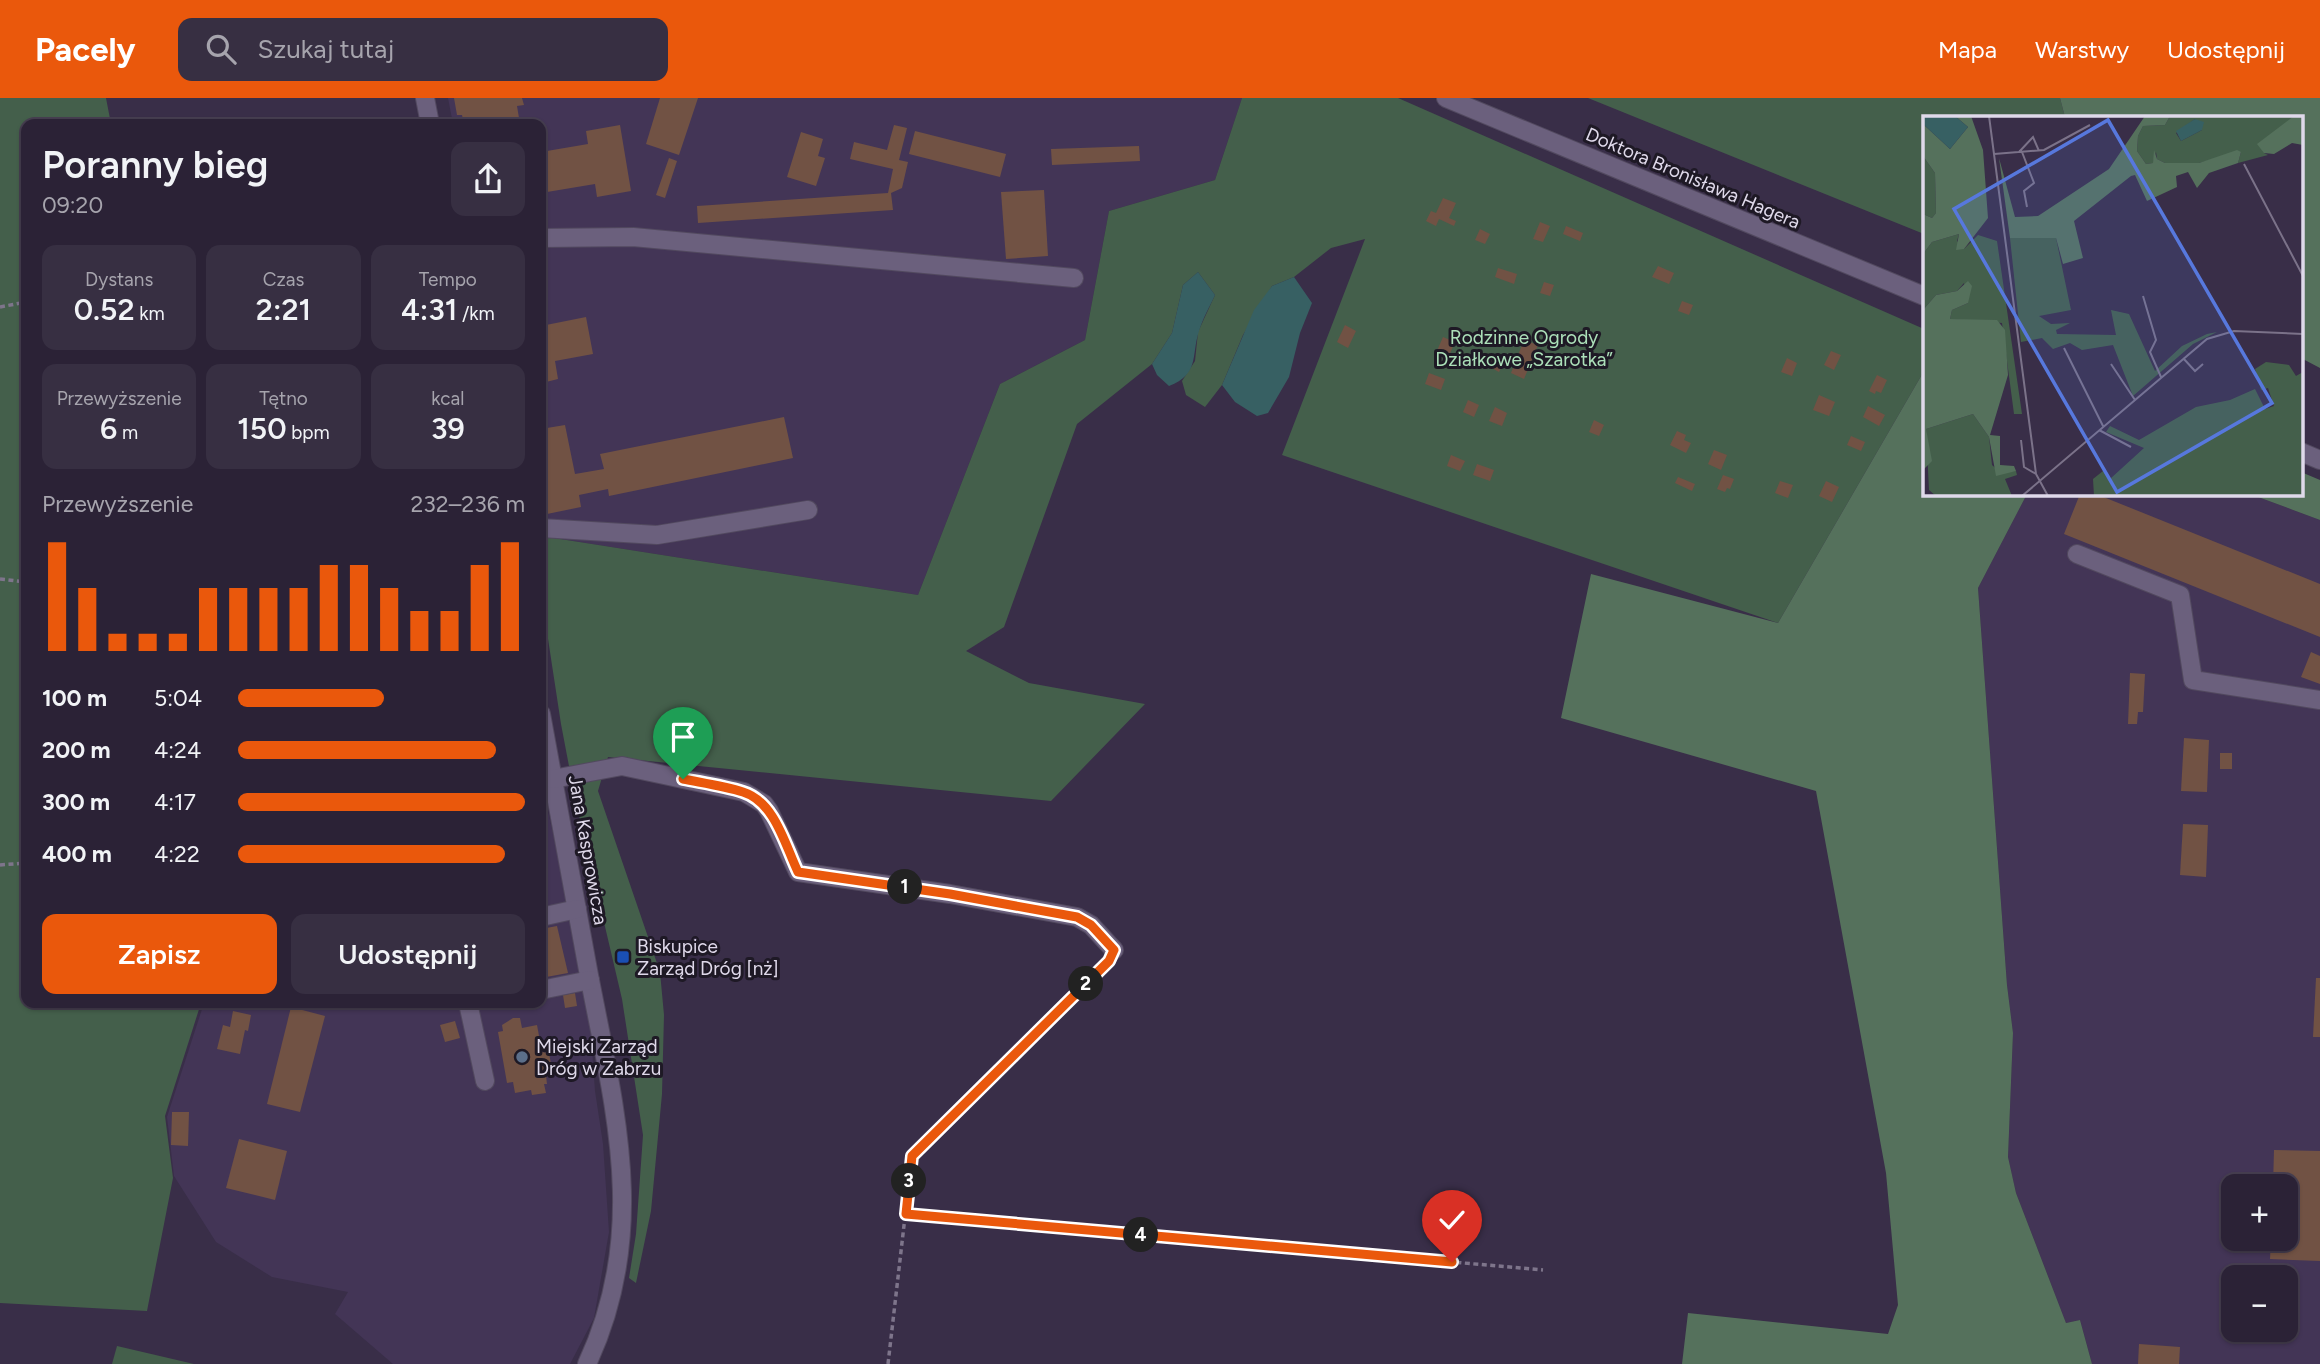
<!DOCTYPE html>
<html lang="pl">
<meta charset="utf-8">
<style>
:root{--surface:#2b2236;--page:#372f42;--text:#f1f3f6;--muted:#a6a4ad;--line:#473f51;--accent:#ea580c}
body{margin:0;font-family:Figtree,sans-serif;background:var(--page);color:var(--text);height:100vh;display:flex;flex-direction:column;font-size:26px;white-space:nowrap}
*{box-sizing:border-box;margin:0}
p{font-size:23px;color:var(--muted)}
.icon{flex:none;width:38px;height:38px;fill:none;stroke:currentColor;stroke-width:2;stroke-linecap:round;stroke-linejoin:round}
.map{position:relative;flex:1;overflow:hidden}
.details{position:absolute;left:21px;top:21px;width:525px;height:889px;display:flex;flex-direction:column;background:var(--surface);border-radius:14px;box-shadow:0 2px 5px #0004,0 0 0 2px var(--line)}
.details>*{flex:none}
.controls{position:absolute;left:2221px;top:1076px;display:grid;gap:14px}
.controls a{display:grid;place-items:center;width:77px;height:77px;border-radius:14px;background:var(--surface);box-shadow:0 2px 5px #0004,0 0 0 2px var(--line);font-size:35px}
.pin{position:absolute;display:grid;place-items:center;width:60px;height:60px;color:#fff;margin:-72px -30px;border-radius:50% 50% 50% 0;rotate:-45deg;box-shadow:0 0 7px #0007}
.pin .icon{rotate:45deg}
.km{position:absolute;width:35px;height:35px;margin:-18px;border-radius:50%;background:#222;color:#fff;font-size:19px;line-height:35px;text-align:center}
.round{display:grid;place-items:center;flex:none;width:74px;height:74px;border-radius:14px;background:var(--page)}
.head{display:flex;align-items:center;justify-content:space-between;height:119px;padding:0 21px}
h1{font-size:38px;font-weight:600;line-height:52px}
.stats{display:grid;grid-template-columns:repeat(3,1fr);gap:10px;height:119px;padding:7px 21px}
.stats div{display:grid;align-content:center;border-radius:14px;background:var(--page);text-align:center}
.stats b{font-size:30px;font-weight:600}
.stats small{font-size:19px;font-weight:400}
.stats p{font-size:19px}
.chart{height:196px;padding:14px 21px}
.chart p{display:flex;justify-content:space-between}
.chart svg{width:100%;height:126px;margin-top:7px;stroke:var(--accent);stroke-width:6}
.button{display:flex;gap:14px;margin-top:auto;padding:14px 21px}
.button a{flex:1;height:80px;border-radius:14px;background:var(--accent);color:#fff;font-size:28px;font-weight:600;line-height:80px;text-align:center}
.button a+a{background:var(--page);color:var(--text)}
ul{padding:0 21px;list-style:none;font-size:23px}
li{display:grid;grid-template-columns:112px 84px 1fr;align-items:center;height:52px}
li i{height:18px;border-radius:9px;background:var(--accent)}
header{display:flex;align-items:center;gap:42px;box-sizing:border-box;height:98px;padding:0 35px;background:var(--accent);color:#fff}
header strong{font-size:33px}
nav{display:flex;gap:38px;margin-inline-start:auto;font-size:24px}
.search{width:490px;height:63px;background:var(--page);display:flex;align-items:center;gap:18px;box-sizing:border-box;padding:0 24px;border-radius:14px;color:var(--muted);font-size:26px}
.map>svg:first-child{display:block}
.built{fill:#433556;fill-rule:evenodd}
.green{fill:#445f4b}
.forest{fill:#55715c}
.water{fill:#376063}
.building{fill:#715244}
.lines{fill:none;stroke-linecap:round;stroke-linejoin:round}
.minor-casing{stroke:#52495f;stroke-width:20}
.path{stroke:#7e758b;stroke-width:3.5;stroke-dasharray:5 3.5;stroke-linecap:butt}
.minor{stroke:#6b607d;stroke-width:18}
.route-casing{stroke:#fff;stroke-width:14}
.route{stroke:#ea580c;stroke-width:9}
.transit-dot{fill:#1a4fb4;stroke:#1e1925;stroke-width:2.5}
.service-dot{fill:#5c6f8a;stroke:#1e1925;stroke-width:2.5}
.labels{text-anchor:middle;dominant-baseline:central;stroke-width:6;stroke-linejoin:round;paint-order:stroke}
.street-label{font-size:19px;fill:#dfd9ea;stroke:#1e1925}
.park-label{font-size:19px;fill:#ace0b9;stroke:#1e1925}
.poi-label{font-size:19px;fill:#dfd9ea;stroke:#1e1925;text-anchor:start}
.inset-road{fill:none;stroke:#7b7289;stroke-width:2}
.view{fill:#5778dd;fill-opacity:0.15;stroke:#5778dd;stroke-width:3.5}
.inset-edge{fill:none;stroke:#dfd9ea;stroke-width:3.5}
</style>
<header>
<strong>Pacely</strong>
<div class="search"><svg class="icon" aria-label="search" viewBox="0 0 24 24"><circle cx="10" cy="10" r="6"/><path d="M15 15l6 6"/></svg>Szukaj tutaj</div>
<nav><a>Mapa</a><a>Warstwy</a><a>Udostępnij</a></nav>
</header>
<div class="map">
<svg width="2320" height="1266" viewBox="0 0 2320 1266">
<rect width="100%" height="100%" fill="#392e48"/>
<!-- built -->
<g class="built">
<polygon points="448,0 1242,0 1215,82 1109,113 1085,242 1000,286 918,497 541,438 541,26 453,26"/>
<path d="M2027,396H2250L2320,422V1266H2092L2080,1222L2066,1225L2016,1095L2008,1059L2013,935L2007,887L1978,490ZM2233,1088H2286V1141H2233ZM2233,1180H2286V1232H2233Z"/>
<polygon points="541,681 588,895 595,993 603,1046 609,1134 594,1220 570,1266 393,1266 335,1216 348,1194 272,1179 216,1144 174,1078 167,1019 204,905 541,905"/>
</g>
<!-- green -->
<g class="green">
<polygon points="0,0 106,0 111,26 26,26 26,905 201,905 165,1018 173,1080 147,1213 0,1205"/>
<polygon points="1242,0 1398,0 1924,231 1924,273 1778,525 1282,357 1365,141 1331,150 1294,179 1272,188 1243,237 1222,287 1205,309 1186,297 1182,283 1195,263 1198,234 1215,197 1198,174 1183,187 1172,235 1152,266 1077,326 1004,529 966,553 1029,585 1145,606 1051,703 608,659 598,693 660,874 664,917 662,996 651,1113 636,1185 629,1180 636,1136 643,1037 622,901 576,705 561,626 541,495 541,438 918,497 1000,286 1085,242 1109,113 1215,82"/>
<polygon points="1588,0 2060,0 2065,19 1924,19 1924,136"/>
<polygon points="117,1248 194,1266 112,1266"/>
</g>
<!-- forest -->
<g class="forest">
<polygon points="2060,0 2320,0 2320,270 2301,260 2301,19 2065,19"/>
<polygon points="1924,273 1924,396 2027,396 1978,490 2007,887 2013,935 2008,1059 2016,1095 2066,1225 2080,1222 2092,1266 1682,1266 1688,1215 1888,1236 1898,1207 1886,1075 1816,693 1561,620 1591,476 1778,525"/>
<polygon points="2301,374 2320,382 2320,422 2250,396 2301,396"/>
</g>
<!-- water -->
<g class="water">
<path d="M1198,174L1215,197C1210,208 1203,220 1199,233C1191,257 1200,276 1169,288L1157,277L1152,266L1172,235L1183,187Z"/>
<polygon points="1294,179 1312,205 1300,235 1289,279 1268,315 1257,318 1235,304 1222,287 1254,212 1272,188"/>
</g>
<!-- building -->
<g class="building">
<polygon points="454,0 522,0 524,7 517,8 519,20 524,19 525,26 464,26 462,17 457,17"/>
<polygon points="660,0 698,0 679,57 646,46"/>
<polygon points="620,27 631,93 597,99 595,86 541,95 541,54 588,46 586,33"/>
<polygon points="894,27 907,30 899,62 908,64 902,90 891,95 893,112 698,125 697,108 888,95 893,71 850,61 854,44 887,52"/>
<polygon points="915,33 1006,56 1000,79 909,56"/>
<polygon points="801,34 823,41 818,58 825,60 816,88 787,79"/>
<polygon points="1139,48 1140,63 1052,67 1051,51"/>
<polygon points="669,60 677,63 665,100 656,97"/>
<polygon points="1044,92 1048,158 1006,161 1001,94"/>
<polygon points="1443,100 1456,105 1449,120 1456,123 1454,128 1439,121 1436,128 1426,123 1431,113 1436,115"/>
<polygon points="1540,124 1550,128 1543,144 1533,141"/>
<polygon points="1566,128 1583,135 1580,143 1563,136"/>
<polygon points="1480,131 1490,136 1485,146 1475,142"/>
<polygon points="1658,168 1674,175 1669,186 1652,179"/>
<polygon points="1498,170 1517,176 1514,186 1495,179"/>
<polygon points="1544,184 1554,187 1550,198 1540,195"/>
<polygon points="1682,203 1693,207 1689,217 1678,213"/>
<polygon points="586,219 593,256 555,263 558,281 546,284 541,256 541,228"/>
<polygon points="1345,227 1356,233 1348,250 1337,244"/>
<polygon points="1443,239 1455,244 1448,260 1436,255"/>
<polygon points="1524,242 1538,247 1524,281 1511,275"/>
<polygon points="1831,253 1841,257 1834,272 1824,267"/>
<polygon points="1489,257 1504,264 1499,274 1484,266"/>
<polygon points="1787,260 1797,265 1792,278 1781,274"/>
<polygon points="1429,275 1445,281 1441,292 1425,286"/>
<polygon points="1877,277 1887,282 1881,295 1876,293 1875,296 1869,293"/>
<polygon points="1819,297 1835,304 1829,318 1813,312"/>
<polygon points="1468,302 1479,307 1474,319 1463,314"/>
<polygon points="1868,308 1885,317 1879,328 1863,319"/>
<polygon points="1495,309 1507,315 1502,328 1489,323"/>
<polygon points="784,319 793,360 609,398 608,391 579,397 581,409 547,416 541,381 541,331 565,327 575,376 604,371 600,356"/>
<polygon points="1594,322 1604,327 1599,338 1589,334"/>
<polygon points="1677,333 1686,337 1684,342 1691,345 1686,355 1670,347"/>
<polygon points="1851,338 1865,344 1861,353 1847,347"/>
<polygon points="1714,352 1727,357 1721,372 1708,366"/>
<polygon points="1451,357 1465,363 1460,373 1447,368"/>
<polygon points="1477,366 1494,372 1490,383 1473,377"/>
<polygon points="1723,377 1734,381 1730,391 1727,390 1725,394 1717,391"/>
<polygon points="1678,379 1695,386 1692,393 1675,385"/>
<polygon points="1780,383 1793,387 1788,400 1775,395"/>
<polygon points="1826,383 1839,389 1832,404 1819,398"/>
<polygon points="2080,396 2096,396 2320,486 2320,539 2064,436"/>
<polygon points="2311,554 2320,558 2320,586 2301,579"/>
<polygon points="2130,575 2145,576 2143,614 2138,614 2137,626 2128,626"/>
<polygon points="2184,640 2209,642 2207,694 2181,693"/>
<rect x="2220" y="655" width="12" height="16"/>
<polygon points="2183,726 2208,727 2206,779 2180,777"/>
<polygon points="557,828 568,875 541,880 541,831"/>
<polygon points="2316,880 2320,880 2320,939 2313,939"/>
<polygon points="575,895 577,908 565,910 563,897"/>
<polygon points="291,909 325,918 300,1014 267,1006"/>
<polygon points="233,913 251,917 248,933 245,932 240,956 217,951 223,927 230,929"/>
<polygon points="513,920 520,920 522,930 537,927 542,954 549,955 551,966 545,969 547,986 544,986 546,995 532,997 531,992 515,995 513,984 507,985 498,934 503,933 502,927"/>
<polygon points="455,923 460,940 445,944 440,927"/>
<polygon points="172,1014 189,1014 188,1048 171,1047"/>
<polygon points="239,1041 287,1053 275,1102 226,1090"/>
<polygon points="2274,1052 2320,1053 2320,1163 2270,1161 2271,1141 2286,1141 2286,1088 2273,1088"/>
<polygon points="2139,1246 2180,1249 2179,1266 2138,1266"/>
</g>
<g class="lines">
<!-- minor casing -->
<g class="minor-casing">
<g id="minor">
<polyline points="425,0 430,26"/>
<polyline points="1446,0 1924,198"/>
<polyline points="541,140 633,139 1074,180"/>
<polyline points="2301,354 2320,362"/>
<polyline points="541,430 657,437 808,412"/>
<polyline points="2077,456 2180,497 2193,582 2320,602"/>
<path d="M541,616C557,701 572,787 588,872C614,1009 650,1132 587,1266"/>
<polyline points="553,681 622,668 744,694 764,706 769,713 798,774 950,796 1077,819 1091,827 1114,852"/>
<polyline points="541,819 577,811"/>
<polyline points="541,892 590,882"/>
<polyline points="471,905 468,905 485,983"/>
</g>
</g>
<!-- path -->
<g class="path">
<polyline points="0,209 26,204"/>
<polyline points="0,481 26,484"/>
<polyline points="0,767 26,765"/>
<polyline points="906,1116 1543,1172"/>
<polyline points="888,1266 912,1058 1106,866"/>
</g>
<!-- minor -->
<use href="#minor" class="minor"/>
</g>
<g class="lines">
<!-- route casing -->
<g class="route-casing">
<path id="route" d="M683,681C703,685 724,688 743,694C775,704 785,747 798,774L950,796L1077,819L1091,827L1114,852L1109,863L912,1058L906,1116L1452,1164"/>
</g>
<!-- route -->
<use href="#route" class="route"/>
</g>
<!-- markers -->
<rect class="transit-dot" x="616" y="852" width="14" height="14" rx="3.5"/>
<circle class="service-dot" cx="522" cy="959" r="7"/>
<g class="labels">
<!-- street labels -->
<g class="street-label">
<text transform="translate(1693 80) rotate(23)">Doktora Bronisława Hagera</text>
<text transform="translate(588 752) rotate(80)">Jana Kasprowicza</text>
</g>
<!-- park labels -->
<g class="park-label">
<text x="1524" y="239">Rodzinne Ogrody<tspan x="1524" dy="22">Działkowe „Szarotka”</tspan></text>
</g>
<!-- poi labels -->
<g class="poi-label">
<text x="637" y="848">Biskupice<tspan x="637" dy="22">Zarząd Dróg [nż]</tspan></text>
<text x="536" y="948">Miejski Zarząd<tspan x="536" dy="22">Dróg w Zabrzu</tspan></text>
</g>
</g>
<!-- overview -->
<g transform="translate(1923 18)">
<rect width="380" height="380" fill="#392e48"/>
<path d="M247,0H371L341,37L345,39L315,47L318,36L276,47H242L234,43L233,36L230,47L223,48L214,35L215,20L220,10L242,9ZM272,3L279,14L258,25L253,17ZM0,40L12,57L13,97L9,102L0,98ZM36,118L34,125L41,133L55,119L74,125L99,298H91L79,207L27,203L29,194L45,187L41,167L34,175L13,179L0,194V138L9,126ZM87,122H133L148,194L116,200L128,208L147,207L133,214L134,218L193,219L188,194L206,198L232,255L259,230L284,218L294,216L270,228L210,280L190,229L159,234L147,227L130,233L119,222L98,226ZM343,246L366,249L373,260L380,256V380H171L170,363L180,355L187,363L221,332L183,316L187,310L216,324L273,291L307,284L332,273L342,293L351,290L345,272L338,274L332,253ZM50,298L66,321L69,349L77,356L93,355L94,359L82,363L89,380H13L6,374L3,313Z" fill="#445f4b" fill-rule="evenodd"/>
<path d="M32,0H48L60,34L65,102L41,133L33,134L36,118L9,126L0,138V98L9,102L13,97L12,57L0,40V8L27,33L45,11ZM222,0H247L242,9L220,10L215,20L214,35L223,48L230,47L231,34L234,43L242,47H276L314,34L318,36L315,47L286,57L274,72L265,56L253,60L254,71L224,85L212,59L208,60L151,105L160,142L140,148L133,122H87L76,42L92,101L115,100L186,53ZM371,0H380V29L369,27L351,38L341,37L334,28ZM45,165L49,170L45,187L29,194L27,203L74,204L82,214L85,259L67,319L77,320V349L91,350L93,355L73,360L66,321L50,298L3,313L9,345L0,354V194L13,179L34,175Z" fill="#55715c"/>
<path d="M0,0H32L45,11L27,33L0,8ZM272,3L281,6L279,14L258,25L253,15Z" fill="#376063"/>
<path class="inset-road" d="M66,0L113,358L125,380M96,36L110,21L116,35M99,36L111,67L101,75L104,91M71,38L121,34L167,9M321,48L380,160M220,180L233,224L227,236L238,261M141,232L180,310M260,242L272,255L280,248M188,248L212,284M176,314L208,331M98,324L101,351L113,358M99,380L284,223L311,215L380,218"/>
<path class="view" d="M185,4L349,287L194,376L31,93Z"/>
<rect width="380" height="380" class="inset-edge"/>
</g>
</svg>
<div class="controls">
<a>+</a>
<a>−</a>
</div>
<div class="pin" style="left:683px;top:681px;background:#1e9e55"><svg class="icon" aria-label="arrive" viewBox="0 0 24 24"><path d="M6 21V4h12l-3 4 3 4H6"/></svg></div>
<div class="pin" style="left:1452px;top:1164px;background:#d93025"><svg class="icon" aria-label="check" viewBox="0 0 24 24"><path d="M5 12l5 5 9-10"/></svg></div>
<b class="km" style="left:905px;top:789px">1</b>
<b class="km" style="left:1086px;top:886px">2</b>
<b class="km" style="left:909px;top:1083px">3</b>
<b class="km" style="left:1141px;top:1137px">4</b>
<section class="details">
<div class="head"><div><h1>Poranny bieg</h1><p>09:20</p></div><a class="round"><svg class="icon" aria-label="share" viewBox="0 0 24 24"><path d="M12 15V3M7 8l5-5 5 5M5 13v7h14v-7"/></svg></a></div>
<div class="stats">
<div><p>Dystans</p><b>0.52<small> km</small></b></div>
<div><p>Czas</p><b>2:21</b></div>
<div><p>Tempo</p><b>4:31<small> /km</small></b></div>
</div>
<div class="stats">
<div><p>Przewyższenie</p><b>6<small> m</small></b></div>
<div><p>Tętno</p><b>150<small> bpm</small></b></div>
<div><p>kcal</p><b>39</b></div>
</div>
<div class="chart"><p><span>Przewyższenie</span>232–236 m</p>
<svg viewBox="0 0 160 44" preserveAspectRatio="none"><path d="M5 44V6M15 44V22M25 44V38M35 44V38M45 44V38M55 44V22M65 44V22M75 44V22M85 44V22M95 44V14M105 44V14M115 44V22M125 44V30M135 44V30M145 44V14M155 44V6"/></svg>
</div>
<ul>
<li><b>100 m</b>5:04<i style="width:51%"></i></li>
<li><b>200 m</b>4:24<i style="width:90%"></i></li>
<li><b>300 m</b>4:17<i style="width:100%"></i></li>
<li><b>400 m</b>4:22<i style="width:93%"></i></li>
</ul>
<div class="button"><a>Zapisz</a><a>Udostępnij</a></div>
</section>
</div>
